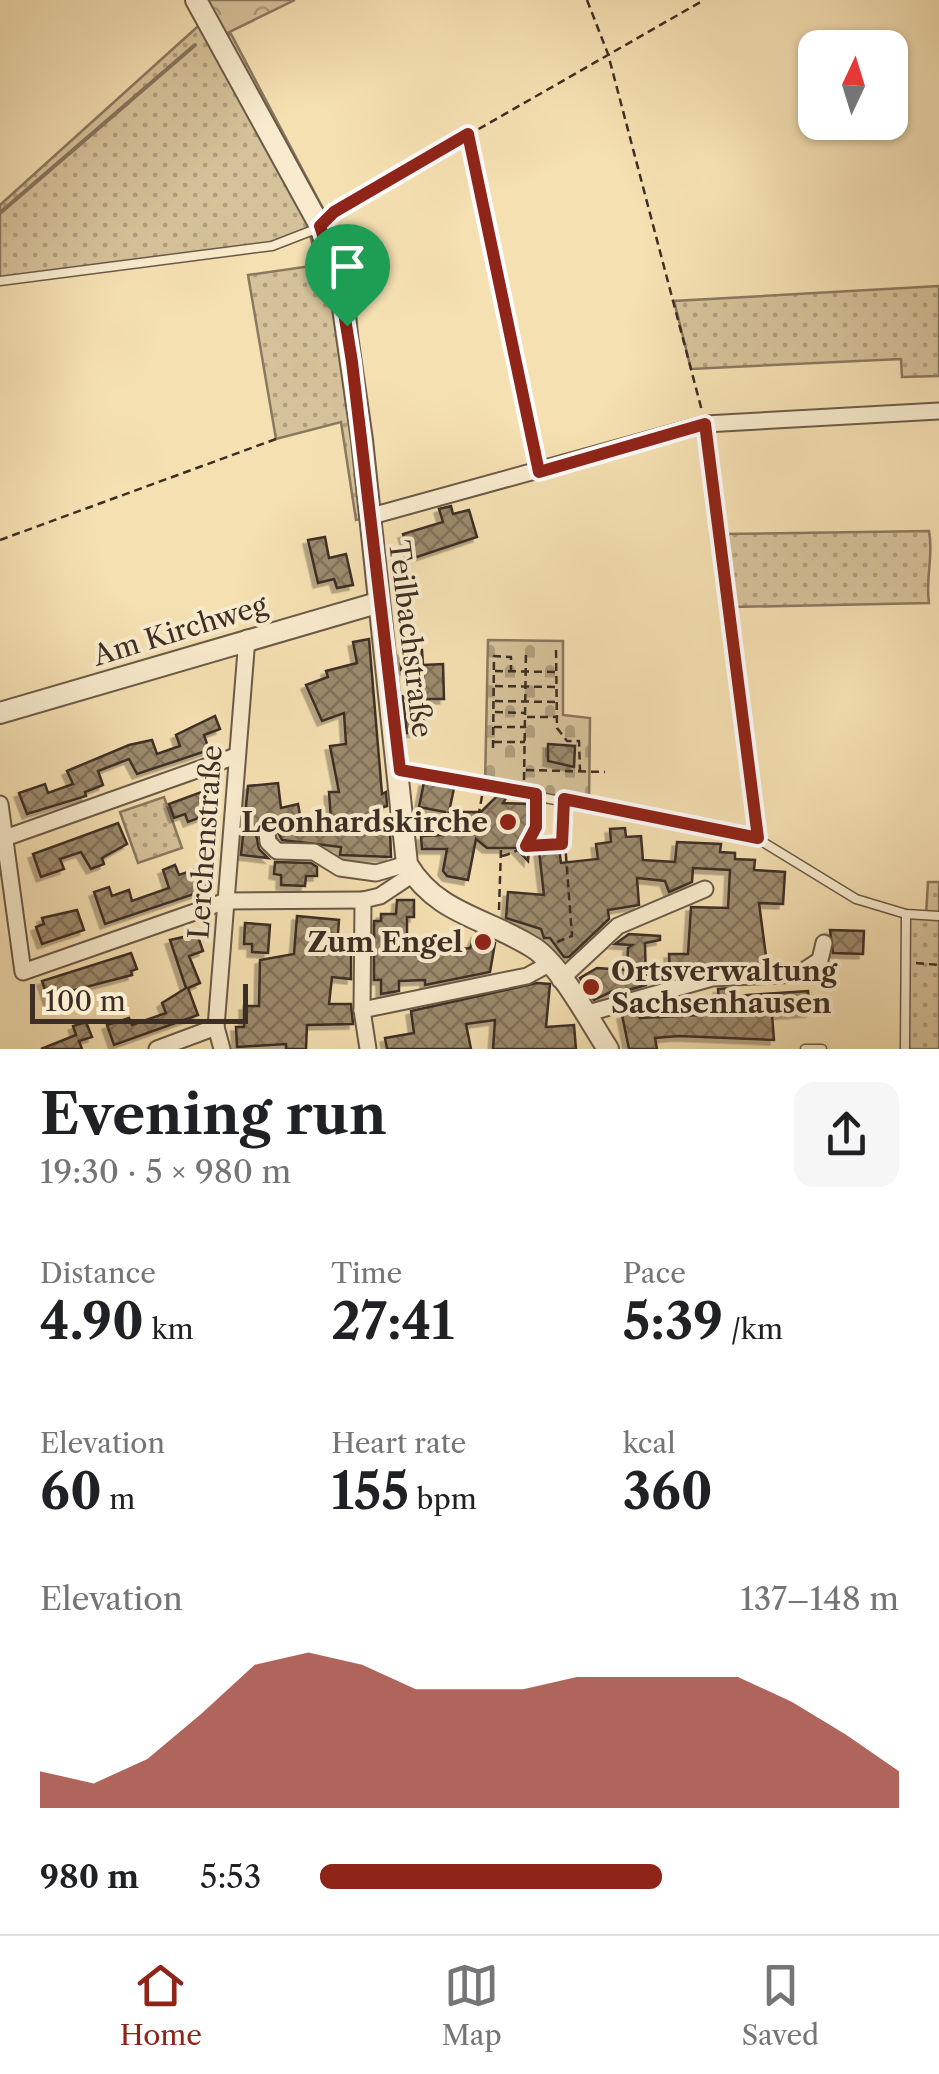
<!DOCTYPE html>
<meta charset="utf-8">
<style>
:root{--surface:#fff;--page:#f6f6f6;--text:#202124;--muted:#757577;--line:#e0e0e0;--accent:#8f2418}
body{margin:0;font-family:"Libre Caslon Text",serif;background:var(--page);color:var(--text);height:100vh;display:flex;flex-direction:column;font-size:38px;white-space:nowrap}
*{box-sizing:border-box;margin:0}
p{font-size:32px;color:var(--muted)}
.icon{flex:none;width:55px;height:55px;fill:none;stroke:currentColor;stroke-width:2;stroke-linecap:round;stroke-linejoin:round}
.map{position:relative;height:1049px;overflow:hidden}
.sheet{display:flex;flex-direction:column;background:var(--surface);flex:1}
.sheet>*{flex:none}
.needle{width:65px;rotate:4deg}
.controls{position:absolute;left:798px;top:30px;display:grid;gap:20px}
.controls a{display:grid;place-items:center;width:110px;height:110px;border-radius:20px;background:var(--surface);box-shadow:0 2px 8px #0004;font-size:50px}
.scale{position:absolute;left:30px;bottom:25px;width:218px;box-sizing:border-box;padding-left:10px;border:5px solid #3d2e25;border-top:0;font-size:28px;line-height:35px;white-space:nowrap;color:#3d2e25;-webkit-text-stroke:8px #f8ebcd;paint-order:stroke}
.pin{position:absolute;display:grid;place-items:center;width:85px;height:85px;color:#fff;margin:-102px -42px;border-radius:50% 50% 50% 0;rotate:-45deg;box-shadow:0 0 10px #0007}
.pin .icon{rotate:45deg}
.round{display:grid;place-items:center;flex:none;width:105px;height:105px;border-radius:20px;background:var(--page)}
.headline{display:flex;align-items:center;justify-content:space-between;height:170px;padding:0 40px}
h1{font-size:55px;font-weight:700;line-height:75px}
.figures{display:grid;grid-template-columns:repeat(3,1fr);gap:15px;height:170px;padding:10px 40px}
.figures div{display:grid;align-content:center}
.figures b{font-size:50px;font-weight:700}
.figures small{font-size:28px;font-weight:400}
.figures p{font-size:28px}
.chart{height:280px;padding:20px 40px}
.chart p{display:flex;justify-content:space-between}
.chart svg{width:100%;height:180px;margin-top:10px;fill:var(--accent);opacity:.7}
ul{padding:0 40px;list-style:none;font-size:32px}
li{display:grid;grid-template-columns:160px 120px 1fr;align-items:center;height:75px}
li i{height:25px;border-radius:12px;background:var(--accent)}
.tab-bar{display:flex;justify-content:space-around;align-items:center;height:140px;border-top:2px solid var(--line);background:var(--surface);font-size:28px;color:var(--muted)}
.tab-bar a{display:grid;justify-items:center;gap:5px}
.tab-bar .on{color:var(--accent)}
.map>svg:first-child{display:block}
.green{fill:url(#green-dots);stroke:#8a7860;stroke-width:2.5}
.forest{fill:url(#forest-crowns);stroke:#8a7860;stroke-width:2.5}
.cemetery{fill:url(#cemetery-stones);stroke:#8a7860;stroke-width:2.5}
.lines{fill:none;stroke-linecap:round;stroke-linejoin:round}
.stream{stroke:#86745d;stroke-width:4}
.building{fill:url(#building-cross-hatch);stroke:#3d2e25;stroke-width:2.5;filter:url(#shadow)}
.service-casing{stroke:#6b5a48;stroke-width:11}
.minor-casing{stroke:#6b5a48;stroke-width:19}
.tertiary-casing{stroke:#6b5a48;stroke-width:24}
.path{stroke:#3d2e25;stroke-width:2.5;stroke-dasharray:8 5;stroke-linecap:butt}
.service{stroke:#f8ebcd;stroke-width:8}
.minor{stroke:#f8ebcd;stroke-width:15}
.tertiary{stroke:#f8ebcd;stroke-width:20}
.route-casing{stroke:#fff;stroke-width:20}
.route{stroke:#8f2418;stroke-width:12}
.poi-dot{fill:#8f2418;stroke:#f8ebcd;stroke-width:4}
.labels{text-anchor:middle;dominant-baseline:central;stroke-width:8;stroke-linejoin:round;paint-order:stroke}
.street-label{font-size:28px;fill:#3d2e25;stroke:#f8ebcd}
.poi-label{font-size:28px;font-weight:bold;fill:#3d2e25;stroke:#f8ebcd;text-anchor:end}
</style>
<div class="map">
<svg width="939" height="1049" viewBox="0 0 939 1049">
<defs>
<pattern id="green-dots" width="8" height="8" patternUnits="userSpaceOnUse" patternTransform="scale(2.5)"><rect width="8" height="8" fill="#d6c29a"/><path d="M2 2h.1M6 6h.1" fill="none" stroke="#af9e7d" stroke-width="1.8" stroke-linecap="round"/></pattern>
<pattern id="forest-crowns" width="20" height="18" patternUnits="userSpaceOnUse" patternTransform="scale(2.5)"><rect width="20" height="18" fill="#d6c29a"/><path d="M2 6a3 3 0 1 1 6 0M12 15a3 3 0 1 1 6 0" fill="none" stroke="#af9e7d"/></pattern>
<pattern id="cemetery-stones" width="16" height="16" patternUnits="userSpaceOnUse" patternTransform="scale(2.5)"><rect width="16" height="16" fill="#d6c29a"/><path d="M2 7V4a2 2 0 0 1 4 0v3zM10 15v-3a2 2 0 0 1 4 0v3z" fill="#af9e7d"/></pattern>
<pattern id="building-cross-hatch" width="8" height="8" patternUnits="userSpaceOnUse" patternTransform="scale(2.5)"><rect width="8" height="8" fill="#9d8b6e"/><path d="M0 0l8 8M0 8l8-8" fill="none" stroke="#81725a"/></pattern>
<filter id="shadow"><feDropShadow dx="-4.5" dy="4.5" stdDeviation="0" flood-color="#0004"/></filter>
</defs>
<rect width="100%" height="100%" fill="#f5e0b2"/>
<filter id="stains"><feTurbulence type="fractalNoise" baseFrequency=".002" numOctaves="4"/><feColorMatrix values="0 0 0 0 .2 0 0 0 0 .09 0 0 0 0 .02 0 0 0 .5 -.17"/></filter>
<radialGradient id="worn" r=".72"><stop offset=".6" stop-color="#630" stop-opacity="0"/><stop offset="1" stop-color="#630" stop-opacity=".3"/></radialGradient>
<!-- green -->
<g class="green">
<polygon points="206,19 217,38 231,34 328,218 355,292 368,517 356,520 341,422 276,439 248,275 318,265 310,235 272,246 0,281 0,205"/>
<polygon points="939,286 939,376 902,377 901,359 691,369 674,301"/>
<path d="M929,531C934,557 925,577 929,603L733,607L721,534Z"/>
<polygon points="164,797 182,848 138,863 120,812"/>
<polygon points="928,882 939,882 939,1049 905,1049 906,914 926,915"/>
</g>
<!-- forest -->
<polygon class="forest" points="196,0 295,0 217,38"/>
<!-- cemetery -->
<polygon class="cemetery" points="488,640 563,641 563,715 590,718 589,804 485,785"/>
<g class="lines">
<!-- stream -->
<polyline class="stream" points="0,213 195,45"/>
</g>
<!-- building -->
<g class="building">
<polygon points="451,506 453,514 469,510 477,537 411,559 403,534 443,522 439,509"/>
<polygon points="325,537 329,558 346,554 353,585 337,588 334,579 318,583 308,540"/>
<polygon points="369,639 382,794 386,792 387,806 371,811 372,829 390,831 391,857 340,855 341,847 282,840 275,826 267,822 260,825 256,834 259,849 268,858 241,855 248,786 278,783 281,808 298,804 302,826 331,820 329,792 339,792 330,746 346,744 344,713 322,721 306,685 328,677 326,671 357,663 353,642"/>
<polygon points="422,650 423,665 443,664 444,699 424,699 423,670 401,670 400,651"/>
<polygon points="421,694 425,731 407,733 403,696"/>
<polygon points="215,716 220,729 204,735 209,750 137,774 129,759 98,771 103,785 85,792 86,796 27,814 19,793 45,784 48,793 73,784 67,771 129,745 152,740 157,754 180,746 176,735"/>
<polygon points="548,744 575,746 574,767 548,761"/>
<polygon points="424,782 454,788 449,812 481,812 497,796 506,798 503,803 532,804 528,861 516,848 487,848 476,839 468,880 447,876 443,871 447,849 422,849 421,836 443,835 445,812 419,807"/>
<polygon points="204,791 212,813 188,822 185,814 174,818 169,804"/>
<polygon points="118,823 127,844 102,858 104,864 91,869 81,852 60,859 64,869 41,877 33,854"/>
<polygon points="625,828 626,837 641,836 643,860 675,862 677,842 721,844 720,852 735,853 735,859 755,860 754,870 785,872 783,904 759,903 767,964 670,973 669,954 688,954 691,907 728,908 730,870 693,868 692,882 669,892 665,881 637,878 639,905 608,910 609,919 569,957 564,957 550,938 544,938 541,929 506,918 508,892 544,895 539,851 559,848 561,863 598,859 596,844 611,842 610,829"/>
<polygon points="275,862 311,863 317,867 317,876 306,876 305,886 281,885 281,875 274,874"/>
<polygon points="175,865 179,875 199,868 206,890 105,924 94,892 109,887 112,896 129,890 132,901 169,888 163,870"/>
<polygon points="397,900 414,900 414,917 407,917 407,943 425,942 425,954 470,948 476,934 495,943 490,972 425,985 425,980 399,981 399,991 381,994 381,980 374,980 374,921 381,921 381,914 396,914"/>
<polygon points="77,910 84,930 42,944 36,927 44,924 42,918"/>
<polygon points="297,916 339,920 337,946 351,946 351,979 332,977 329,1004 351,1004 353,1024 307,1025 306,1049 286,1049 286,1044 237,1047 236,1027 244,1027 244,1006 259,1006 260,960 294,954"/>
<polygon points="245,923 270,925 268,953 252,952 252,944 244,944"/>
<polygon points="830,930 864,931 863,954 833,953"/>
<polygon points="197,934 203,951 189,956 200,983 188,988 198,1015 114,1045 107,1025 129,1018 132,1025 166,1013 162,1003 186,988 170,940"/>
<polygon points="629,934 660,936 660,940 645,943 646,985 618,993 617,989 594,1000 580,978 597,968 627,970 628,948 632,945 615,944"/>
<polygon points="131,953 137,969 131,971 132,975 74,990 76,996 50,1005 42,981"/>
<polygon points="537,983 550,984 546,1027 574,1025 576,1049 493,1049 495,1020 466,1024 471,1049 387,1049 385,1038 414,1033 411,1011"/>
<polygon points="733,988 734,996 808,991 810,1012 772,1015 774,1040 679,1036 655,1038 657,1049 629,1049 622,1015 639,1010 640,1018 720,1014 718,989"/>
<polygon points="86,1022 92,1037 79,1041 82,1049 41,1049 76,1035 73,1026"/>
</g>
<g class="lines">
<!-- service casing -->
<g class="service-casing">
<g id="service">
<polyline points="0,281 272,246 316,229"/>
<polyline points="400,770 758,839 856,899 906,914 939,916"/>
<polyline points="805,1049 822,1049"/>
<polyline points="905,1049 906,914"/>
</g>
</g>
<!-- minor casing -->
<g class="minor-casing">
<g id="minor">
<polyline points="368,517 705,424 939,411"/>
<polyline points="0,804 23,972 226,901 363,900"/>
<polyline points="267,833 268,842 277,851 314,852 340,868 376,873 407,864"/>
<polyline points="5,838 236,756"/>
<polyline points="560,980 618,926 705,889"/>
<polyline points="362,1010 527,976 549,964"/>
<polyline points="585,1014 712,978 799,974 820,960 824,943"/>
<polyline points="157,1049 216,1027"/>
<polyline points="222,1049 216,1027 247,638"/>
<polyline points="368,1049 362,1010 363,900 380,896 413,874"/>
</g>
</g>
<!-- tertiary casing -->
<g class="tertiary-casing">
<g id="tertiary">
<path d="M196,0L320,226L340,287L362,440L407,864C437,915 488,918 534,948C560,965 591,1023 608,1049"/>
<polyline points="0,713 377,603"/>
</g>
</g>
<!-- path -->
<g class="path">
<polyline points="587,0 608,54 702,411"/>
<polyline points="468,136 536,456"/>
<polyline points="332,213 704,0"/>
<polyline points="706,438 756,827"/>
<polyline points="0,540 276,439"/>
<polyline points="556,650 557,728 567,741 579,741 580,771"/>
<polyline points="495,671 557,672"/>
<polyline points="495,686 557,687"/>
<polyline points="495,701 557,702"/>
<polyline points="495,712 525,713"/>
<polyline points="527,717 557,717"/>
<polyline points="494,727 525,727"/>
<polyline points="494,742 525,742"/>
<polyline points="493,748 494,656 511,657 511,671"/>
<polyline points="526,770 605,772"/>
<polyline points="524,780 526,650"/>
<polyline points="482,796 477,824 487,824"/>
<polyline points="527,845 559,844"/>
<path d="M502,856C530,849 536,834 536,807"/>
<polyline points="499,910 501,848"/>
<polyline points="557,942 572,936 563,816"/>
<polyline points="916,963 939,965"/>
</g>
<!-- service -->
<use href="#service" class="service"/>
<!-- minor -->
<use href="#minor" class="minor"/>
<!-- tertiary -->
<use href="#tertiary" class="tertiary"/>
</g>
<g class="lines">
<!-- route casing -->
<g class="route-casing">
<polygon id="route" points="468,134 539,472 705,424 758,838 564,799 562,844 526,846 536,827 536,794 400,770 352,362 340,287 320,226 334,212"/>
</g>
<!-- route -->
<use href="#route" class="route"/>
</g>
<!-- markers -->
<g class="poi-dot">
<circle cx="508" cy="822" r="10"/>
<circle cx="483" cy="942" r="10"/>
<circle cx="591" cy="987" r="10"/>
</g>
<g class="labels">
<!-- street labels -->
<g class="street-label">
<text transform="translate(180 630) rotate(-17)">Am Kirchweg</text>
<text transform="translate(411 639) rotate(83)">Teilbachstraße</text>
<text transform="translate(205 842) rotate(-86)">Lerchenstraße</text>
</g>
<!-- poi labels -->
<g class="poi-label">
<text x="488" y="822">Leonhardskirche</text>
<text x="463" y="942">Zum Engel</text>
<text x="611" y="971" text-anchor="start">Ortsverwaltung<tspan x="611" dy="32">Sachsenhausen</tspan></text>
</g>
</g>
<rect width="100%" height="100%" filter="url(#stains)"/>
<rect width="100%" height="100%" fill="url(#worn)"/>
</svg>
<div class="controls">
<a><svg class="needle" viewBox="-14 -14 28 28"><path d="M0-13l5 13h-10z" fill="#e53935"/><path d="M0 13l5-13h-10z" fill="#757577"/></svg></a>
</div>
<div class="scale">100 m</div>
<div class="pin" style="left:347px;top:326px;background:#1e9e55"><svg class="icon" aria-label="arrive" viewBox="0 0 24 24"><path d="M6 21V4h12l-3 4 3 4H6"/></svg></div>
</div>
<section class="sheet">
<div class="headline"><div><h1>Evening run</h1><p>19:30 · 5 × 980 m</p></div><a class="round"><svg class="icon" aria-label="share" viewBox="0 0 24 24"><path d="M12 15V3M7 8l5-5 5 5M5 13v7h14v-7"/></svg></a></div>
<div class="figures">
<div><p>Distance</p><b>4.90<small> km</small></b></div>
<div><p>Time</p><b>27:41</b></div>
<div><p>Pace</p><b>5:39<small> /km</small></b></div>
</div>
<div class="figures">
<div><p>Elevation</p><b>60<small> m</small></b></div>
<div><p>Heart rate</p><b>155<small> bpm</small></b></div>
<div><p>kcal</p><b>360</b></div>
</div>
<div class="chart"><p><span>Elevation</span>137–148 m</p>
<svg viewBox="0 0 160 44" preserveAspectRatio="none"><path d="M0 44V35L10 38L20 32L30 21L40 9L50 6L60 9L70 15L80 15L90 15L100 12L110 12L120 12L130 12L140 18L150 26L160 35V44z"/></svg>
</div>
<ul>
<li><b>980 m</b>5:53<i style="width:59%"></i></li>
</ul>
</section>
<nav class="tab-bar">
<a class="on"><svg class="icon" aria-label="home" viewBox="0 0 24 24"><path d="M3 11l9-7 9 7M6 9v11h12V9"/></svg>Home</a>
<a><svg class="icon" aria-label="map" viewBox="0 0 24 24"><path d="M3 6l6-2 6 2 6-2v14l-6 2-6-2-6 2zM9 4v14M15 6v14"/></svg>Map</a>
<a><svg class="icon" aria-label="saved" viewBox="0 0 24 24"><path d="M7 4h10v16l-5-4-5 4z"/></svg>Saved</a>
</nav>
